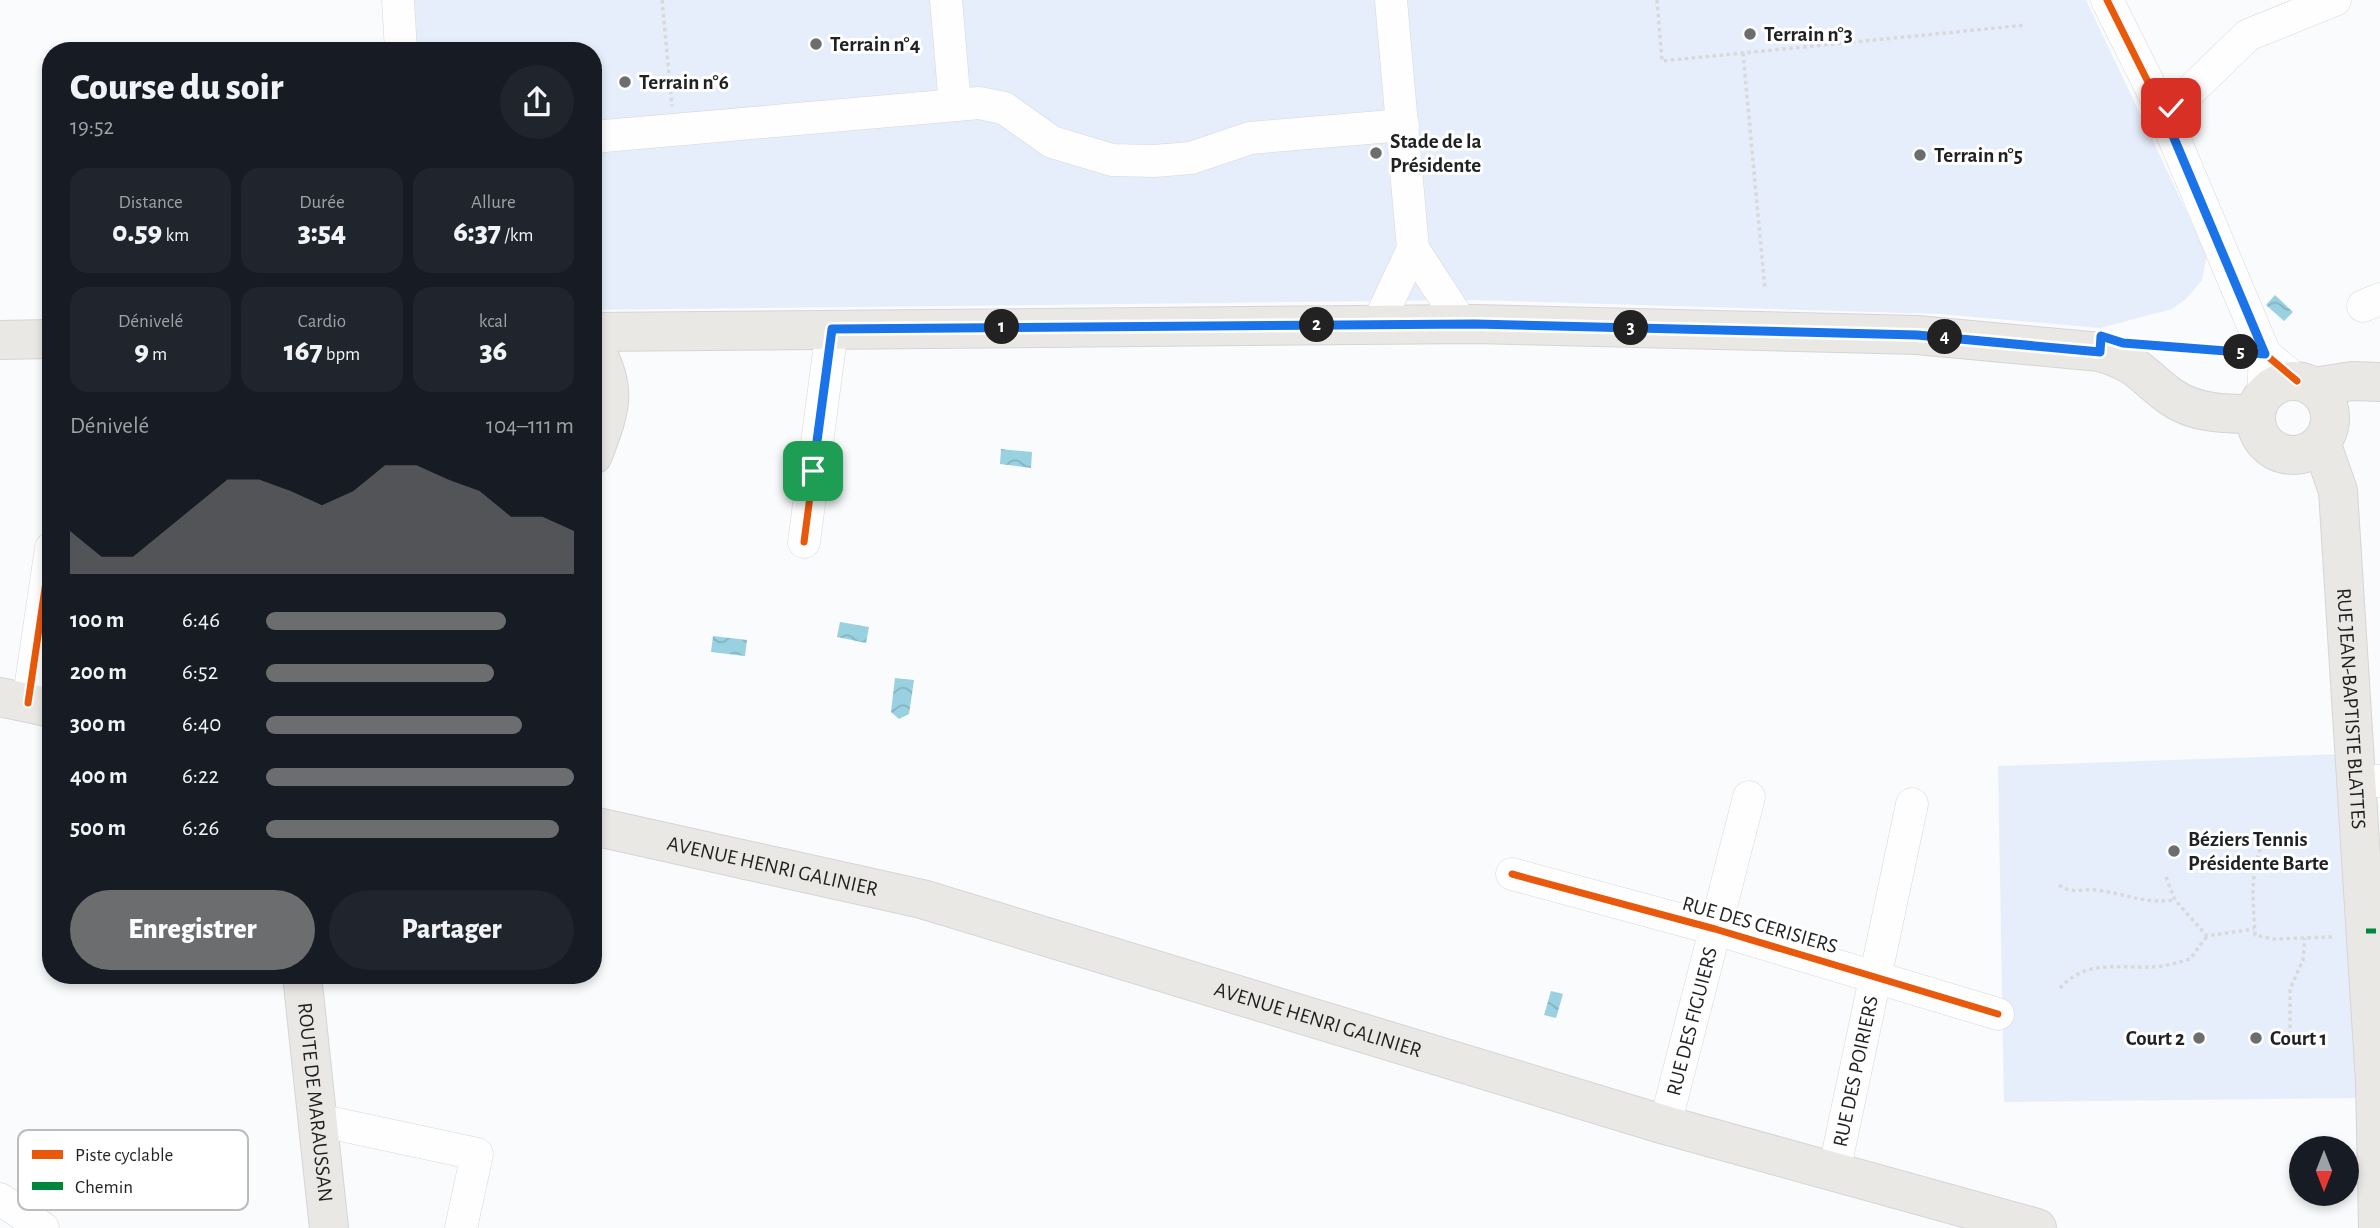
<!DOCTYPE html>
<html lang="fr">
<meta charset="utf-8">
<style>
:root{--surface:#171b24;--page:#20242c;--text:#f1f3f6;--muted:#9ea1a6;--accent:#6c6d6f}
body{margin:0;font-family:"Alegreya Sans",sans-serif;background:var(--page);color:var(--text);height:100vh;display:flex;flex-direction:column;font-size:26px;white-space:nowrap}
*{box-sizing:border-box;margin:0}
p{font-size:23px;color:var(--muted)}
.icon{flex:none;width:38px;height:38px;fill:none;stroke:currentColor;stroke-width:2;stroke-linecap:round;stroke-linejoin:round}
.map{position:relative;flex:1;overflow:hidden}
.drawer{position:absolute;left:42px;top:42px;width:560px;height:942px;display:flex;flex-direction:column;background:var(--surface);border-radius:28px;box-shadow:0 4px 10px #0003}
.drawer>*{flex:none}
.needle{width:46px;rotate:180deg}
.fabs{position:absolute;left:2289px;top:1136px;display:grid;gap:14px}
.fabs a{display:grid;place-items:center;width:70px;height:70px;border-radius:50%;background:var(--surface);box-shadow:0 4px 10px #0003;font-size:35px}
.pin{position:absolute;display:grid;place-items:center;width:60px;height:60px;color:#fff;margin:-30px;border-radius:14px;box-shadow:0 4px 10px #0006}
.km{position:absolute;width:35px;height:35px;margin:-18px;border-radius:50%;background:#222;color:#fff;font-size:19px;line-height:35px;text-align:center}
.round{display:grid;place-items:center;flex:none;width:74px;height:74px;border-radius:37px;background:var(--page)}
.headline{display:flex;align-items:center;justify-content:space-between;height:119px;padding:0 28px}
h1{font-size:38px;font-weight:800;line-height:52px}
.stats{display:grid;grid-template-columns:repeat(3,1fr);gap:10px;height:119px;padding:7px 28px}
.stats div{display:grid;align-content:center;border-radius:18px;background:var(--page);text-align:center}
.stats b{font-size:30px;font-weight:800}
.stats small{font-size:19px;font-weight:400}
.stats p{font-size:19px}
.chart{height:196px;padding:14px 28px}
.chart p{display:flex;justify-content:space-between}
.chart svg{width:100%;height:126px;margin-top:7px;fill:var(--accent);opacity:.7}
.action{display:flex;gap:14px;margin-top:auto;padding:14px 28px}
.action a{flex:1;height:80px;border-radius:42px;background:var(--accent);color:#fff;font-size:28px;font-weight:800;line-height:80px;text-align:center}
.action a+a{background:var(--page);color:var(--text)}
ul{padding:0 28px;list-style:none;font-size:23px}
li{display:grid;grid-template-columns:112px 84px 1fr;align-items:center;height:52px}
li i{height:18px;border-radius:9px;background:var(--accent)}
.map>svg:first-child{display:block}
.pitch{fill:#e6eefb}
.water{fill:url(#water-waves)}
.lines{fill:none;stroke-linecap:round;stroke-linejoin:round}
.minor-casing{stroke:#d6d8d9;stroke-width:33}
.major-casing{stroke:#d5d5d7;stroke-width:40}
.path{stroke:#d9d9da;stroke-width:3.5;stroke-dasharray:3.5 3.5;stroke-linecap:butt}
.minor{stroke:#fefeff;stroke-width:32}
.major{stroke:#eae8e4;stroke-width:38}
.quiet{stroke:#00873e;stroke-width:5;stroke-dasharray:10 5;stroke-linecap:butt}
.cycleway-casing{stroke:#fff;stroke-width:11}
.cycleway{stroke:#e8590c;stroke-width:7}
.route-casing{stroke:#fff;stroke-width:14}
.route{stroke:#1a73e8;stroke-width:9}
.poi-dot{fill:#6c6d6f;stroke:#fff;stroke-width:2.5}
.labels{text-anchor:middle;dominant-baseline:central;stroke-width:6;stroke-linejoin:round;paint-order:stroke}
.poi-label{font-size:21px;font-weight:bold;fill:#1f2123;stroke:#fff;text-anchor:start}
.street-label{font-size:21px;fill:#1f2123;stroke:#fff}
.key{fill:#fff;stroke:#bcbcbd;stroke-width:2}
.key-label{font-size:19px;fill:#1f2123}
</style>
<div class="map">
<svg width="2380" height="1228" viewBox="0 0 2380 1228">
<defs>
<pattern id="water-waves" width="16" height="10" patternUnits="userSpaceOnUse" patternTransform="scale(1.75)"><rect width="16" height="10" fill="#99d1e1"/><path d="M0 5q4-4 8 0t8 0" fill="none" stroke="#83b3c1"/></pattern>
</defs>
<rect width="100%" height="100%" fill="#fafbfd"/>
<!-- pitch -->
<g class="pitch">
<polygon points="384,0 2086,0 2207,255 2202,280 2186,299 2172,309 2100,328 1939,314 1473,300 593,310 593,51 394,51"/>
<polygon points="2342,754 2362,1098 2004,1102 1998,766"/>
</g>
<!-- water -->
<g class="water">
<polygon points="2275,295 2293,312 2284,321 2266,305"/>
<polygon points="1001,449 1032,452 1031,468 1000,464"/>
<polygon points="840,622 869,627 866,643 837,637"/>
<polygon points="713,636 747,640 745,656 711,652"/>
<polygon points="895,678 914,680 909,714 899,719 891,712"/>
<polygon points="1551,991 1563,994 1556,1018 1544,1015"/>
</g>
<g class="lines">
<!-- minor casing -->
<g class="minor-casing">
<g id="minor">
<polyline points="398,0 401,51"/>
<polyline points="946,0 955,105"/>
<polyline points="1391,0 1413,249"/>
<polyline points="2107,0 2163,112 2265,354 2297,381"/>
<polyline points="2163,112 2180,101 2248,35 2335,0"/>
<polyline points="593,137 979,103 1004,108 1052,142 1112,160 1154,161 1191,158 1250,138 1403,125"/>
<polyline points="2363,306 2380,299"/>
<polyline points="1377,325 1413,249 1462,324"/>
<polyline points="2263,396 2265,354"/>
<polyline points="804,542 832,329"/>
<polyline points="28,703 51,548"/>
<polyline points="2358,781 2380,781"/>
<polyline points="1512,874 1715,929 1998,1014"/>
<polyline points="318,1120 477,1154 461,1228"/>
<path id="s1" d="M1665,1125L1749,797"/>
<path id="s2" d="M1834,1172L1912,804"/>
<polyline points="0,1199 43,1228"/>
</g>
</g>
<!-- major casing -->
<g class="major-casing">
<g id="major">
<path d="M593,332L1475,324L1917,335L2100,352C2140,364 2140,374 2170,396C2194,414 2227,414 2256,414"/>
<polyline points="0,340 51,339"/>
<path d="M593,346C619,389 610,410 593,455"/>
<circle cx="2293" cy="418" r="37"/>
<polyline points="2314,387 2352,381 2380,382"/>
<path id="s3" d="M2321,442L2338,491L2375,1082L2378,1228"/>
<polyline points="0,697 51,708"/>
<path id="s4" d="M593,826L922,899L1665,1125L2037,1228"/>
<path id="s5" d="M302,975L329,1228"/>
</g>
</g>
<!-- path -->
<g class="path">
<polyline points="662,0 672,106"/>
<polyline points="1657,0 1662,61 2026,25"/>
<polyline points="1743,53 1765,290"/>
<polyline points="2157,346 2236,352"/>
<path d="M2266,836C2249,868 2253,900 2255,935L2274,939L2332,937"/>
<polyline points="2166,877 2175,900 2207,936 2254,929"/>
<path d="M2059,885C2073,895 2082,888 2097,890C2127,894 2143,904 2175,900"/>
<path d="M2060,988C2089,956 2125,971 2163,966C2172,964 2181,962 2190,959L2207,936"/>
<polyline points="2290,1035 2290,989 2303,960 2305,938"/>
</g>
<!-- minor -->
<use href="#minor" class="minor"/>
<!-- major -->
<use href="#major" class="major"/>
<!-- quiet -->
<polyline class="quiet" points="2366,931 2380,931"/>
<!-- cycleway casing -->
<g class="cycleway-casing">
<g id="cycleway">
<polyline points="2107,0 2163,112 2265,354 2297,381"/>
<polyline points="804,542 832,329"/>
<polyline points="28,703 51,548"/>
<polyline points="1512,874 1715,929 1998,1014"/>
</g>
</g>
<!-- cycleway -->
<use href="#cycleway" class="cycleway"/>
</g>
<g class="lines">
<!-- route casing -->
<g class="route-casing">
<polyline id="route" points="813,471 832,329 1475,324 1917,335 2100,352 2101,336 2123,343 2265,354 2163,112 2171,108"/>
</g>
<!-- route -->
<use href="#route" class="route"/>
</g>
<!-- markers -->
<g class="poi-dot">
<circle cx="1750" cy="34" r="7"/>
<circle cx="816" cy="44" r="7"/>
<circle cx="625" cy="82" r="7"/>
<circle cx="1376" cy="153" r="7"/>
<circle cx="1920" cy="155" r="7"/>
<circle cx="2174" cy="851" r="7"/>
<circle cx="2199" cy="1038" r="7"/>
<circle cx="2256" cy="1038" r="7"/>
</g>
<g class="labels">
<!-- poi labels -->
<g class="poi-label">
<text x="1764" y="34">Terrain n°3</text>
<text x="830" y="44">Terrain n°4</text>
<text x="639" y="82">Terrain n°6</text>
<text x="1390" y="141">Stade de la<tspan x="1390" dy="24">Présidente</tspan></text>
<text x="1934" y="155">Terrain n°5</text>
<text x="2188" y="839">Béziers Tennis<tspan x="2188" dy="24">Présidente Barte</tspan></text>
<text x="2185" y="1038" text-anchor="end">Court 2</text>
<text x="2270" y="1038">Court 1</text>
</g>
<!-- street labels -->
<g class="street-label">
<text stroke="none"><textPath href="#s3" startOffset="270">RUE JEAN-BAPTISTE BLATTES</textPath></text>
<text stroke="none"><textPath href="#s4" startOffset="184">AVENUE HENRI GALINIER</textPath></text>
<text transform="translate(1760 925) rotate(16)">RUE DES CERISIERS</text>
<text stroke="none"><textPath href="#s4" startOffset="751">AVENUE HENRI GALINIER</textPath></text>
<text stroke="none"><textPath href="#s1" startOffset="107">RUE DES FIGUIERS</textPath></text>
<text stroke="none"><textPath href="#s2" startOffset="103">RUE DES POIRIERS</textPath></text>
<text stroke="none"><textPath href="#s5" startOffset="128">ROUTE DE MARAUSSAN</textPath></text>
</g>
</g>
<!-- legend -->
<rect x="18" y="1130" width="230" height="80" rx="10" class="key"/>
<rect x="32" y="1150" width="31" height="9" fill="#e8590c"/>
<rect x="32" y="1182" width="31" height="8" fill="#00873e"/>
<g class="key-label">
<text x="75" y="1161">Piste cyclable</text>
<text x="75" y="1193">Chemin</text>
</g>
</svg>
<div class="fabs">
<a><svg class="needle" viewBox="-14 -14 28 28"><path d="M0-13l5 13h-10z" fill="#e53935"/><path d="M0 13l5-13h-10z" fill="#9ea1a6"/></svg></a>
</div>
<div class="pin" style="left:813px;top:471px;background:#1e9e55"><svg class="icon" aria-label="arrive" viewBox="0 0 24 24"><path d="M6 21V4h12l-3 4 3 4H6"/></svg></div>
<div class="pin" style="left:2171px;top:108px;background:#d93025"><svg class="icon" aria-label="check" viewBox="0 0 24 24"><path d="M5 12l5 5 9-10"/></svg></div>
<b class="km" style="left:1002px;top:327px">1</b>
<b class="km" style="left:1317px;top:325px">2</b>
<b class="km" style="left:1631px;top:328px">3</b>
<b class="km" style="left:1945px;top:337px">4</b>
<b class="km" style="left:2241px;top:352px">5</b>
<section class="drawer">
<div class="headline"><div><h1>Course du soir</h1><p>19:52</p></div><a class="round"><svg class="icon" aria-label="share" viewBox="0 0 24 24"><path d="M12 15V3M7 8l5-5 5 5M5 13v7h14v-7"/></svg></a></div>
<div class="stats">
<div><p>Distance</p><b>0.59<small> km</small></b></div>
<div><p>Durée</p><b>3:54</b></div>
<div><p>Allure</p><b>6:37<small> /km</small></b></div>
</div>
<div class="stats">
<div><p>Dénivelé</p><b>9<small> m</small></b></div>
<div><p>Cardio</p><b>167<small> bpm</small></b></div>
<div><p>kcal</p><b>36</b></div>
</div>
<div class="chart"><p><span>Dénivelé</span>104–111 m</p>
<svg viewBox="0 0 160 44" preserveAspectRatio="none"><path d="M0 44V29L10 38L20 38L30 29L40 20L50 11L60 11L70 15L80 20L90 15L100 6L110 6L120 11L130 15L140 24L150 24L160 29V44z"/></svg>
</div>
<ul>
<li><b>100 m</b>6:46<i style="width:78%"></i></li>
<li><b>200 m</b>6:52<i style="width:74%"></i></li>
<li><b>300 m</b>6:40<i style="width:83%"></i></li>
<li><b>400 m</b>6:22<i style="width:100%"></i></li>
<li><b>500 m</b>6:26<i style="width:95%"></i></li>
</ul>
<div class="action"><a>Enregistrer</a><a>Partager</a></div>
</section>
</div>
